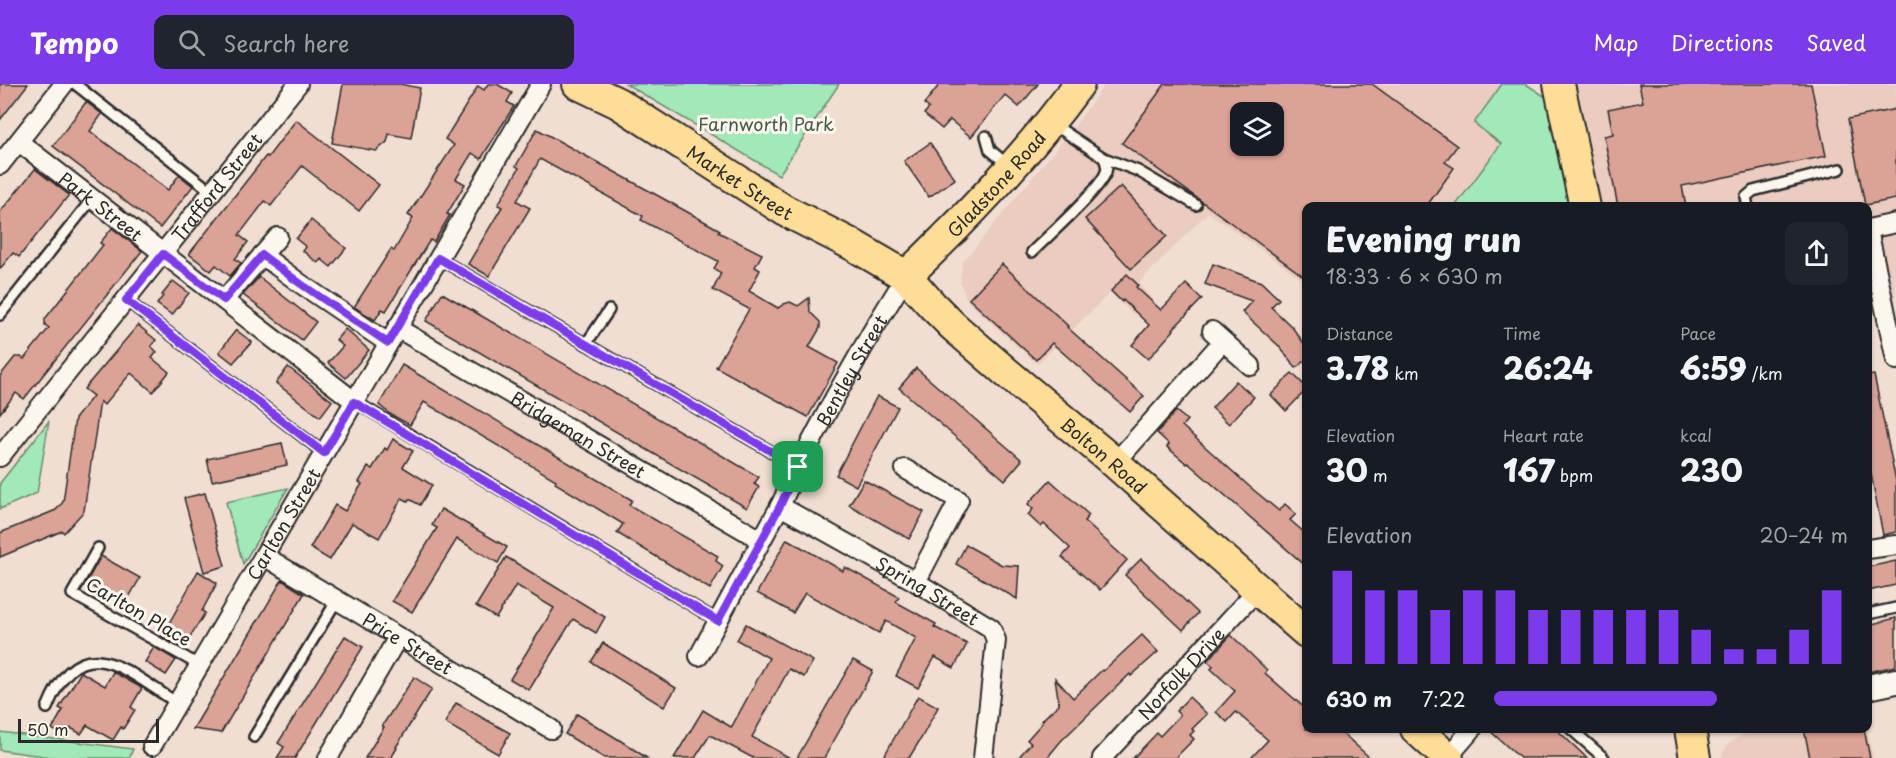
<!DOCTYPE html>
<meta charset="utf-8">
<style>
:root{--surface:#171b24;--page:#20242c;--text:#f1f3f6;--muted:#9ea1a6;--accent:#7c3aed}
body{margin:0;font-family:"Playpen Sans",sans-serif;background:var(--page);color:var(--text);height:100vh;display:flex;flex-direction:column;font-size:22px;white-space:nowrap}
*{box-sizing:border-box;margin:0}
p{font-size:20px;color:var(--muted)}
.icon{flex:none;width:33px;height:33px;fill:none;stroke:currentColor;stroke-width:2;stroke-linecap:round;stroke-linejoin:round}
.map{position:relative;flex:1;overflow:hidden}
.details{position:absolute;left:1302px;top:118px;width:570px;height:531px;display:flex;flex-direction:column;background:var(--surface);border-radius:12px;box-shadow:0 2px 4px #0004}
.details>*{flex:none}
.controls{position:absolute;left:1230px;top:18px;display:grid;gap:12px}
.controls a{display:grid;place-items:center;width:54px;height:54px;border-radius:12px;background:var(--surface);box-shadow:0 2px 4px #0004;font-size:30px}
.scale{position:absolute;left:18px;bottom:15px;width:141px;box-sizing:border-box;padding-left:6px;border:3px solid #2b2b2b;border-top:0;font-size:16px;line-height:21px;white-space:nowrap;color:#2b2b2b;-webkit-text-stroke:4px #fbf7ec;paint-order:stroke}
.pin{position:absolute;display:grid;place-items:center;width:51px;height:51px;color:#fff;margin:-26px;border-radius:12px;box-shadow:0 3px 9px #0006}
.round{display:grid;place-items:center;flex:none;width:63px;height:63px;border-radius:12px;background:var(--page)}
.head{display:flex;align-items:center;justify-content:space-between;height:102px;padding:0 24px}
h1{font-size:33px;font-weight:800;line-height:45px}
.figures{display:grid;grid-template-columns:repeat(3,1fr);gap:9px;height:102px;padding:6px 24px}
.figures div{display:grid;align-content:center}
.figures b{font-size:30px;font-weight:800}
.figures small{font-size:16px;font-weight:400}
.figures p{font-size:16px}
.chart{height:168px;padding:12px 24px}
.chart p{display:flex;justify-content:space-between}
.chart svg{width:100%;height:108px;margin-top:6px;stroke:var(--accent);stroke-width:6}
ul{padding:0 24px;list-style:none;font-size:20px}
li{display:grid;grid-template-columns:96px 72px 1fr;align-items:center;height:45px}
li i{height:15px;border-radius:8px;background:var(--accent)}
header{display:flex;align-items:center;gap:36px;box-sizing:border-box;height:84px;padding:0 30px;background:var(--accent);color:#fff}
header strong{font-size:28px}
nav{display:flex;gap:33px;margin-inline-start:auto;font-size:21px}
.search{width:420px;height:54px;background:var(--page);display:flex;align-items:center;gap:15px;box-sizing:border-box;padding:0 21px;border-radius:12px;color:var(--muted);font-size:22px}
.map>svg:first-child{display:block}
.built{fill:#eaccc0;fill-rule:evenodd}
.green{fill:#a1e9b6;stroke:#668a70;stroke-width:1.5}
.building{fill:#dba296;stroke:#2b2b2b;stroke-width:1.5;fill-rule:evenodd}
.lines{fill:none;stroke-linecap:round;stroke-linejoin:round}
.service-casing{stroke:#2b2b2b;stroke-width:14}
.minor-casing{stroke:#2b2b2b;stroke-width:22}
.tertiary-casing{stroke:#2b2b2b;stroke-width:28}
.primary-casing{stroke:#2b2b2b;stroke-width:34}
.service{stroke:#fbf7ec;stroke-width:9}
.minor{stroke:#fbf7ec;stroke-width:18}
.tertiary{stroke:#fbf7ec;stroke-width:24}
.primary{stroke:#fedd96;stroke-width:30}
.route-casing{stroke:#fff;stroke-width:12}
.route{stroke:#7c3aed;stroke-width:8}
.labels{text-anchor:middle;dominant-baseline:central;stroke-width:6;stroke-linejoin:round;paint-order:stroke}
.park-label{font-size:18px;fill:#485a4e;stroke:#fbf7ec}
.street-label{font-size:18px;fill:#2b2b2b;stroke:#fbf7ec}
</style>
<header>
<strong>Tempo</strong>
<div class="search"><svg class="icon" aria-label="search" viewBox="0 0 24 24"><circle cx="10" cy="10" r="6"/><path d="M15 15l6 6"/></svg>Search here</div>
<nav><a>Map</a><a>Directions</a><a>Saved</a></nav>
</header>
<div class="map">
<svg width="1896" height="674" viewBox="0 0 1896 674">
<rect width="100%" height="100%" fill="#f1ded2"/>
<filter id="ink" filterUnits="userSpaceOnUse"><feTurbulence type="fractalNoise" baseFrequency=".0167" numOctaves="2"/><feDisplacementMap in="SourceGraphic" scale="12" xChannelSelector="R" yChannelSelector="G"/><feConvolveMatrix kernelMatrix="1 2 1 2 8 2 1 2 1" color-interpolation-filters="sRGB"/></filter>
<g filter="url(#ink)">
<!-- built -->
<g class="built">
<path d="M1105,0H1502L1474,39L1501,60L1456,121L1459,123H1306V198L1208,128L1138,200L1150,212L1134,231L1110,209L1037,280L970,220L966,214L960,199L962,179L1074,43ZM1240,28H1274V62H1240Z"/>
<polygon points="1577,0 1896,0 1896,229 1881,157 1868,160 1868,123 1601,123"/>
<polygon points="1752,645 1867,645 1873,674 1722,674 1722,670 1729,659"/>
</g>
<!-- green -->
<g class="green">
<polygon points="626,0 839,0 779,91"/>
<polygon points="1502,0 1526,0 1552,17 1574,123 1459,123 1456,121 1501,60 1474,39"/>
<polygon points="49,337 37,409 0,425 0,399"/>
<polygon points="288,404 243,480 226,418"/>
<polygon points="0,648 133,665 129,674 57,674 0,666"/>
</g>
<!-- building -->
<g class="building">
<polygon points="0,0 28,0 0,36"/>
<polygon points="343,0 400,0 420,4 411,54 389,50 387,58 376,67 332,59"/>
<polygon points="488,0 497,0 512,9 507,18 514,22 481,75 472,69 456,95 465,100 447,130 450,131 434,158 430,156 386,227 382,225 375,236 354,223 391,165 394,167 413,134 408,131 454,61 445,55 478,2 484,6"/>
<polygon points="940,0 1038,0 1019,23 1005,11 971,53 950,36 942,45 924,30 929,24 924,20"/>
<path d="M1165,0H1372L1457,62L1445,78L1454,84L1426,123H1306V194L1122,59ZM1240,28H1274V62H1240Z"/>
<polygon points="1639,0 1811,0 1826,72 1682,102 1686,123 1618,123 1604,52 1613,50 1608,25 1643,18"/>
<polygon points="86,18 102,30 90,47 168,106 179,91 193,102 160,144 53,62"/>
<polygon points="1896,25 1896,115 1865,121 1848,35"/>
<polygon points="296,36 379,101 359,127 302,82 271,122 265,117 239,151 248,158 235,175 241,179 230,192 216,181 211,187 189,170 266,72 268,73"/>
<polygon points="537,45 720,146 718,148 762,170 755,183 760,186 749,207 778,224 784,220 790,218 798,222 809,214 810,228 820,238 820,244 809,263 838,279 808,333 716,283 749,225 713,206 721,189 714,185 718,177 641,136 643,132 540,75 517,117 530,124 489,192 468,180 502,123 498,121 519,84 516,82"/>
<polygon points="930,59 955,95 929,113 904,77"/>
<polygon points="35,85 69,111 19,173 13,169 0,185 0,128"/>
<polygon points="1121,102 1167,152 1131,185 1085,135"/>
<polygon points="311,136 346,164 331,183 321,175 318,179 303,167 306,163 296,155"/>
<polygon points="112,144 142,167 24,315 16,309 0,329 0,292 15,273 21,273 24,275 49,244 45,241 45,235 103,161 100,159"/>
<polygon points="1002,180 1068,242 1067,243 1144,312 1130,328 1052,259 1036,276 969,215"/>
<polygon points="1213,180 1261,198 1279,215 1271,223 1292,243 1306,262 1306,276 1296,284 1279,262 1242,228 1252,217 1205,200"/>
<polygon points="1127,190 1138,201 1136,203 1161,226 1186,200 1202,215 1173,245 1174,246 1148,275 1132,261 1149,241 1123,216 1122,218 1111,207"/>
<polygon points="259,193 316,238 302,256 243,211"/>
<polygon points="173,197 189,209 172,231 157,220 163,212 162,211"/>
<polygon points="442,209 759,393 754,400 759,403 747,424 426,237"/>
<polygon points="138,241 156,256 151,262 157,268 152,274 169,288 153,308 131,289 104,321 100,317 84,427 64,449 62,447 0,473 0,449 56,426 63,418 75,335 93,312 84,305"/>
<polygon points="345,245 369,266 346,294 328,279 343,262 336,256"/>
<polygon points="236,246 252,258 233,279 219,268"/>
<polygon points="402,281 632,416 629,421 718,472 716,477 723,482 710,505 617,449 623,440 555,399 556,396 424,318 410,341 390,330 379,321"/>
<polygon points="288,283 332,317 320,333 276,299"/>
<polygon points="916,284 1022,376 1005,396 899,304"/>
<polygon points="1292,289 1306,303 1306,306 1286,327 1271,311"/>
<polygon points="1874,291 1896,397 1896,448 1883,451 1868,375 1868,292"/>
<polygon points="1236,297 1254,313 1229,340 1212,324"/>
<polygon points="877,312 898,323 856,402 836,391"/>
<polygon points="1176,327 1187,336 1182,342 1250,403 1279,427 1285,420 1296,430 1290,436 1306,450 1306,482 1188,379 1187,380 1167,363 1169,360 1157,349"/>
<polygon points="393,355 413,367 403,383 432,401 420,421 409,415 408,417 402,414 379,454 352,439 330,476 310,464 335,421 345,427 362,400 359,398 368,383 372,385 385,364 387,366"/>
<polygon points="282,359 287,381 212,397 207,375"/>
<polygon points="864,396 924,428 909,455 849,421"/>
<polygon points="1050,396 1089,431 1084,437 1127,476 1100,506 1062,473 1070,464 1044,440 1041,443 1028,431 1033,425 1028,420"/>
<polygon points="205,409 225,482 204,488 184,414"/>
<polygon points="441,425 507,463 498,479 457,455 412,528 392,517 437,444 432,441"/>
<polygon points="787,455 843,487 845,483 899,513 896,518 936,540 934,543 967,560 954,584 935,573 918,604 896,592 916,554 886,537 879,549 805,509 793,529 757,509"/>
<polygon points="966,461 1002,481 1019,482 1017,515 956,480"/>
<polygon points="101,472 140,494 124,522 86,499"/>
<polygon points="506,473 605,533 596,549 573,535 529,606 510,595 554,524 516,501 496,534 476,522"/>
<polygon points="1141,475 1198,529 1183,546 1125,491"/>
<polygon points="1896,477 1896,501 1868,507 1868,483"/>
<polygon points="198,487 217,499 202,527 205,529 183,564 162,552"/>
<polygon points="282,496 304,510 221,649 193,645"/>
<polygon points="1896,534 1896,582 1868,588 1868,541"/>
<polygon points="746,540 813,577 804,593 789,585 752,653 790,674 753,674 710,651 695,674 674,674 703,626 731,643 732,642 769,574 737,556"/>
<polygon points="1142,551 1158,568 1131,592 1130,590 1061,657 1047,674 1018,674 1031,659 1027,656 1042,639 1041,637 1059,620 1055,594 1073,614 1102,586 1103,587"/>
<polygon points="1231,551 1267,586 1265,589 1306,625 1306,645 1338,645 1370,674 1251,674 1268,656 1236,628 1227,638 1216,628 1235,607 1211,585 1213,582 1207,577"/>
<polygon points="345,552 363,563 295,674 277,674 284,663 278,659"/>
<polygon points="603,559 676,604 664,623 591,578"/>
<polygon points="154,563 176,576 166,591 145,578"/>
<polygon points="853,576 873,587 836,653 824,674 797,674"/>
<polygon points="81,588 105,602 113,588 142,604 131,623 135,626 123,645 121,643 113,656 87,641 81,650 71,644 66,653 52,645 63,626 59,624"/>
<polygon points="414,593 432,605 396,663 397,664 391,674 365,674 384,643 382,642"/>
<polygon points="918,612 938,623 922,653 909,674 883,674"/>
<polygon points="1189,613 1207,630 1192,645 1194,647 1190,651 1194,655 1175,674 1133,674 1157,649 1160,652 1180,631 1176,627"/>
<polygon points="456,619 510,649 498,670 445,639"/>
<polygon points="577,630 621,657 647,674 604,674 580,659 565,650"/>
<polygon points="1488,645 1556,645 1587,674 1520,674"/>
<polygon points="1804,645 1864,645 1870,674 1810,674"/>
</g>
<g class="lines">
<!-- service casing -->
<g class="service-casing">
<g id="service">
<polyline points="75,0 212,108"/>
<polyline points="986,52 990,66 1008,81"/>
<polyline points="1104,74 1138,87 1196,121"/>
<polyline points="1748,123 1746,113 1753,107 1840,85"/>
<path d="M1032,168C1048,152 1100,106 1106,88C1108,83 1106,79 1104,74L1053,40"/>
<polyline points="438,174 798,383"/>
<polyline points="126,216 324,369"/>
<polyline points="0,231 92,115"/>
<polyline points="586,260 609,226"/>
<polyline points="354,317 718,537"/>
<polyline points="98,464 72,510 199,581"/>
<polyline points="1868,530 1896,524"/>
<path d="M47,624C80,541 125,586 177,619"/>
<polyline points="1571,645 1604,674"/>
<polyline points="254,653 337,516"/>
</g>
</g>
<!-- minor casing -->
<g class="minor-casing">
<g id="minor">
<path id="s1" d="M19,58L354,317"/>
<polyline points="0,81 64,0"/>
<polyline points="1868,145 1896,139"/>
<polyline points="1868,146 1896,276"/>
<polyline points="262,171 301,200 388,259"/>
<polyline points="224,216 278,153"/>
<path id="s2" d="M397,244L761,456"/>
<polyline points="1212,247 1251,282"/>
<path id="s3" d="M0,373L298,0"/>
<polyline points="1115,379 1223,257"/>
<polyline points="905,385 959,416 916,498"/>
<path id="s4" d="M780,422L916,498L991,544L996,556L983,674"/>
<polyline points="1868,465 1896,461"/>
<path id="s5" d="M264,472L551,645"/>
<path id="s6" d="M699,572L780,422L798,383L835,313L873,246L906,192"/>
<path id="s7" d="M152,662L541,0"/>
<polyline points="328,674 398,553"/>
<path id="s8" d="M1102,674L1258,505"/>
<polyline points="1447,674 1472,645"/>
</g>
</g>
<!-- tertiary casing -->
<g class="tertiary-casing">
<polyline id="tertiary" points="1868,603 1896,597"/>
</g>
<!-- primary casing -->
<g class="primary-casing">
<g id="primary">
<path id="s9" d="M578,0L618,19L784,126L853,161L906,192L932,221L953,242L1007,289L1115,379L1306,548"/>
<polyline points="1559,0 1585,123"/>
<path id="s10" d="M906,192C969,132 1028,70 1079,0"/>
<polyline points="1416,645 1448,674"/>
<polyline points="1690,645 1695,674"/>
</g>
</g>
<!-- service -->
<use href="#service" class="service"/>
<!-- minor -->
<use href="#minor" class="minor"/>
<!-- tertiary -->
<use href="#tertiary" class="tertiary"/>
<!-- primary -->
<use href="#primary" class="primary"/>
</g>
</g>
<g class="lines" filter="url(#ink)">
<!-- route casing -->
<g class="route-casing">
<polygon id="route" points="163,170 224,216 262,171 301,200 388,259 438,174 798,383 780,422 718,537 354,318 324,369 126,216"/>
</g>
<!-- route -->
<use href="#route" class="route"/>
</g>
<g class="labels">
<!-- park labels -->
<g class="park-label">
<text x="766" y="39">Farnworth Park</text>
</g>
<!-- street labels -->
<g class="street-label">
<text stroke="none"><textPath href="#s9" startOffset="190">Market Street</textPath></text>
<text stroke="none"><textPath href="#s10" startOffset="129">Gladstone Road</textPath></text>
<text stroke="none"><textPath href="#s3" startOffset="346">Trafford Street</textPath></text>
<text stroke="none"><textPath href="#s1" startOffset="104">Park Street</textPath></text>
<text stroke="none"><textPath href="#s6" startOffset="324">Bentley Street</textPath></text>
<text stroke="none"><textPath href="#s2" startOffset="210">Bridgeman Street</textPath></text>
<text stroke="none"><textPath href="#s9" startOffset="648">Bolton Road</textPath></text>
<text stroke="none"><textPath href="#s7" startOffset="258">Carlton Street</textPath></text>
<text stroke="none"><textPath href="#s4" startOffset="170">Spring Street</textPath></text>
<text transform="translate(139 527) rotate(30)">Carlton Place</text>
<text stroke="none"><textPath href="#s5" startOffset="168">Price Street</textPath></text>
<text stroke="none"><textPath href="#s8" startOffset="116">Norfolk Drive</textPath></text>
</g>
</g>
</svg>
<div class="controls">
<a><svg class="icon" aria-label="layers" viewBox="0 0 24 24"><path d="M12 4l9 5-9 5-9-5zM3 14l9 5 9-5"/></svg></a>
</div>
<div class="scale">50 m</div>
<div class="pin" style="left:798px;top:383px;background:#1e9e55"><svg class="icon" aria-label="arrive" viewBox="0 0 24 24"><path d="M6 21V4h12l-3 4 3 4H6"/></svg></div>
<section class="details">
<div class="head"><div><h1>Evening run</h1><p>18:33 · 6 × 630 m</p></div><a class="round"><svg class="icon" aria-label="share" viewBox="0 0 24 24"><path d="M12 15V3M7 8l5-5 5 5M5 13v7h14v-7"/></svg></a></div>
<div class="figures">
<div><p>Distance</p><b>3.78<small> km</small></b></div>
<div><p>Time</p><b>26:24</b></div>
<div><p>Pace</p><b>6:59<small> /km</small></b></div>
</div>
<div class="figures">
<div><p>Elevation</p><b>30<small> m</small></b></div>
<div><p>Heart rate</p><b>167<small> bpm</small></b></div>
<div><p>kcal</p><b>230</b></div>
</div>
<div class="chart"><p><span>Elevation</span>20–24 m</p>
<svg viewBox="0 0 160 44" preserveAspectRatio="none"><path d="M5 44V6M15 44V14M25 44V14M35 44V22M45 44V14M55 44V14M65 44V22M75 44V22M85 44V22M95 44V22M105 44V22M115 44V30M125 44V38M135 44V38M145 44V30M155 44V14"/></svg>
</div>
<ul>
<li><b>630 m</b>7:22<i style="width:63%"></i></li>
</ul>
</section>
</div>
